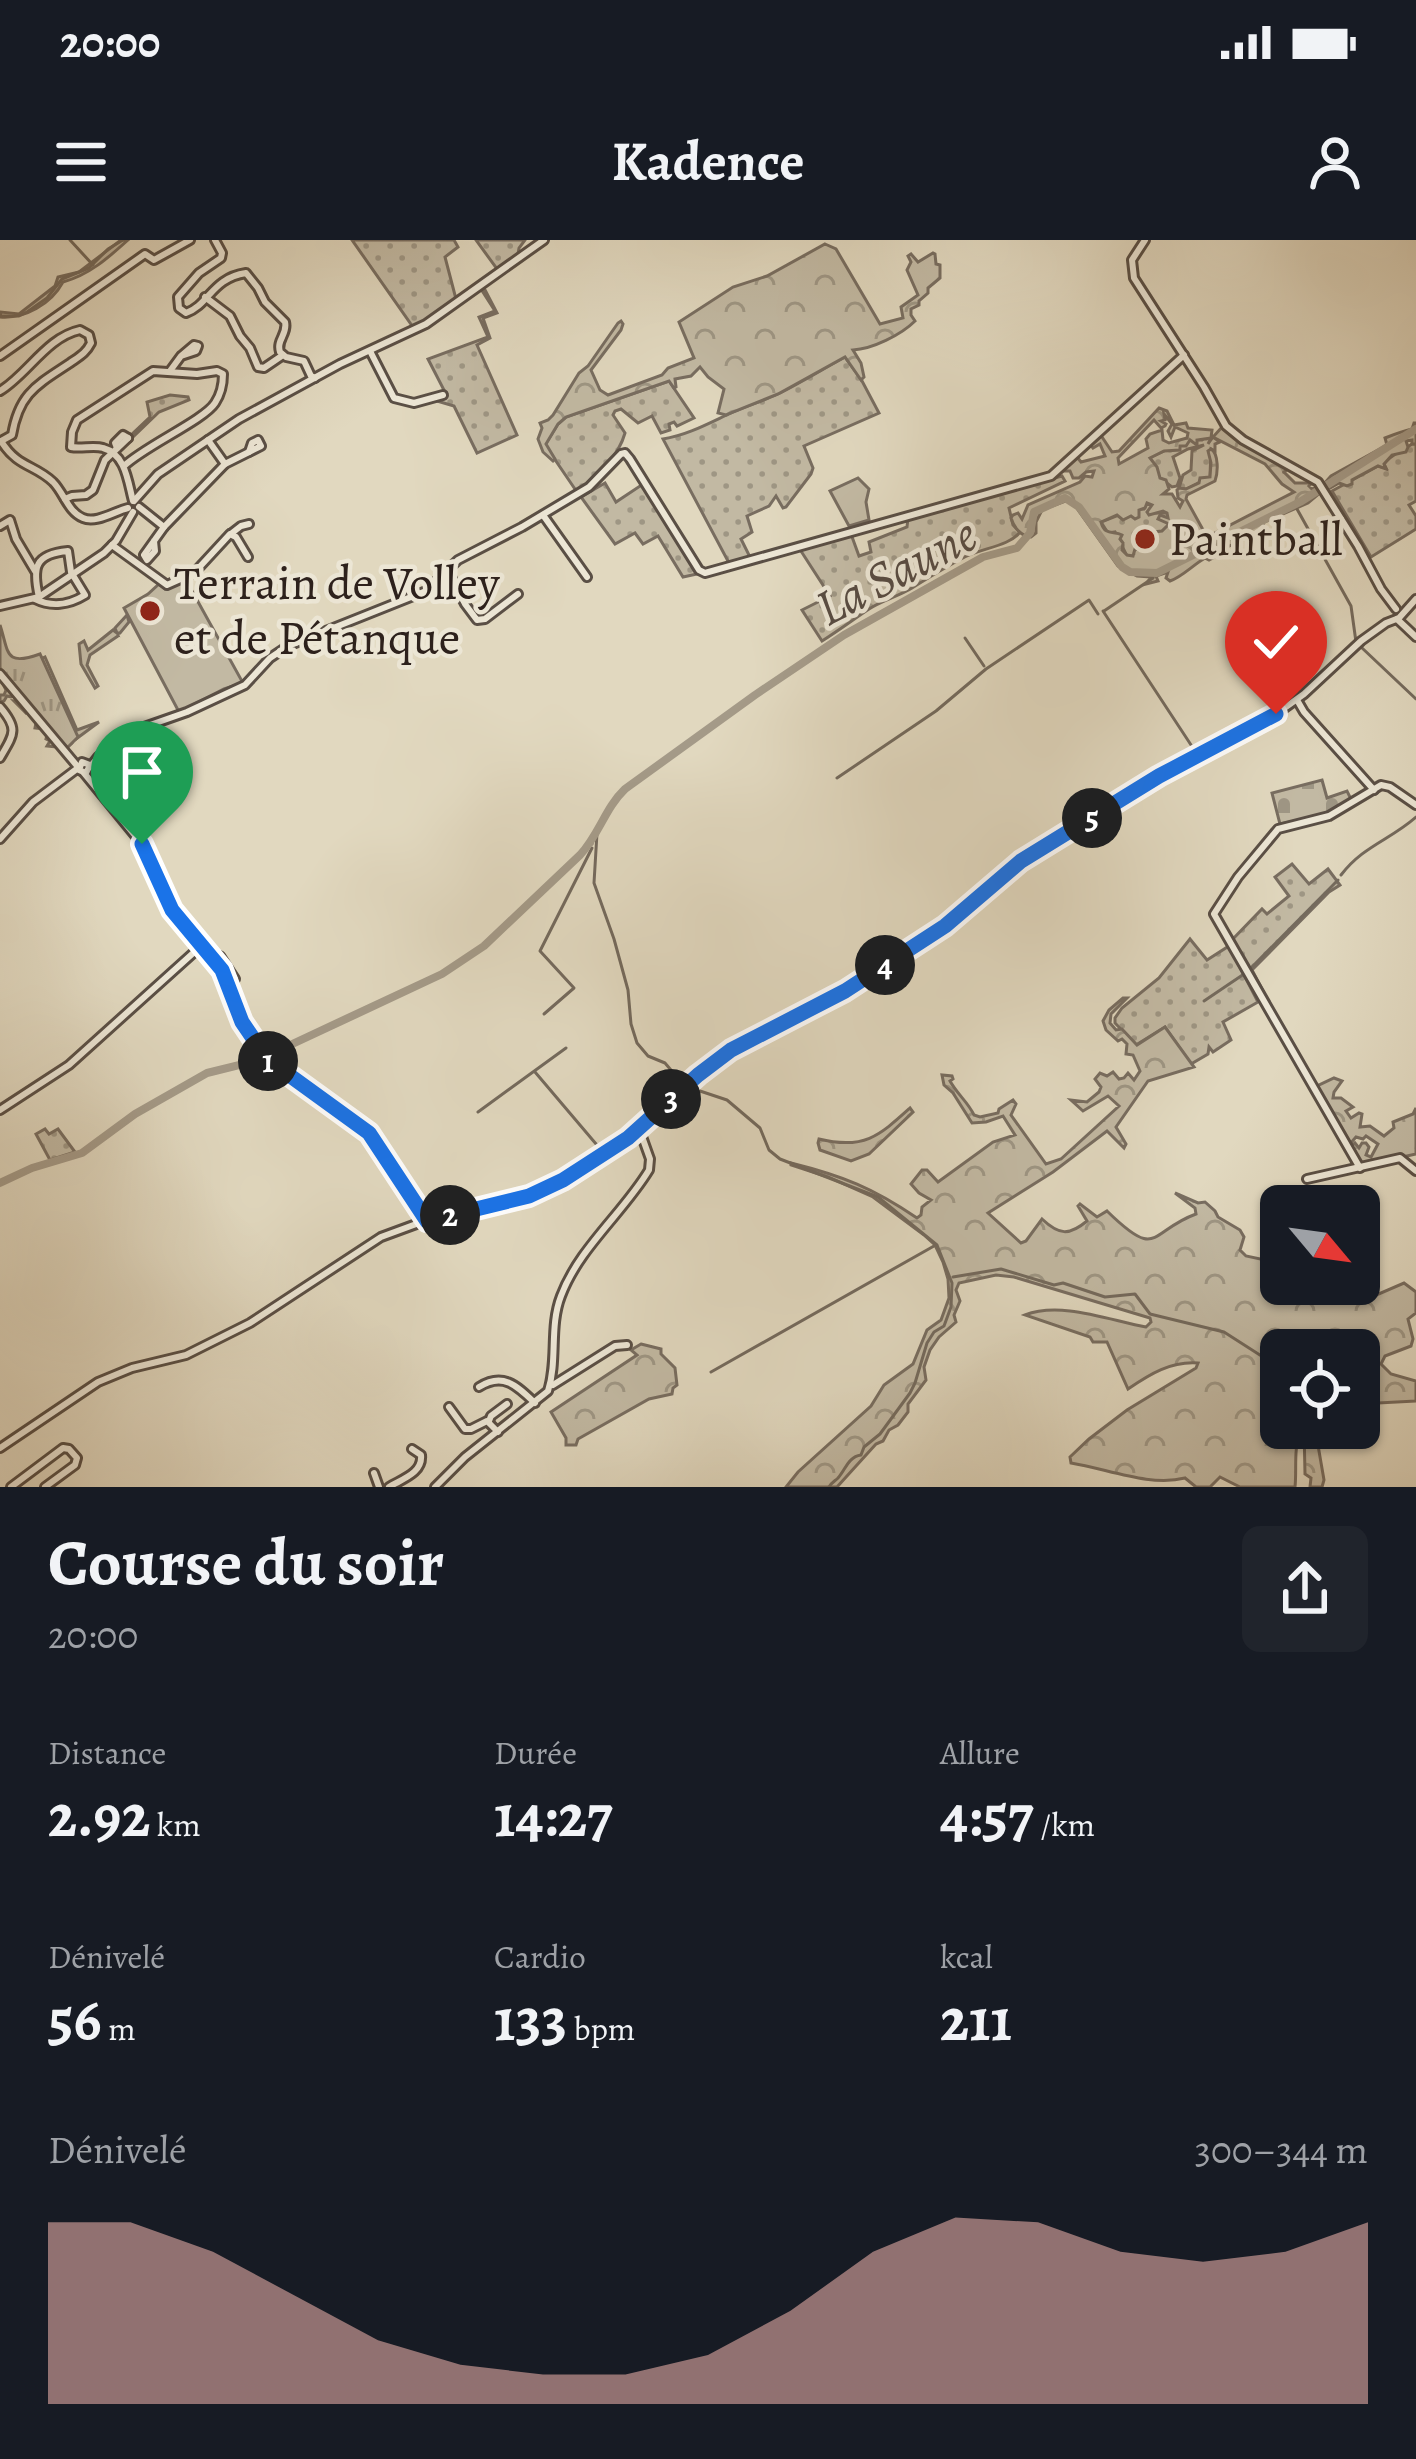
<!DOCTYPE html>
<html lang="fr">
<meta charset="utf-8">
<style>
:root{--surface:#171b24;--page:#20242c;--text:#f1f3f6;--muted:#9ea1a6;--accent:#c59692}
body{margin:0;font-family:Alegreya,serif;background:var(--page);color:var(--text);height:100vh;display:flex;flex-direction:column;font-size:45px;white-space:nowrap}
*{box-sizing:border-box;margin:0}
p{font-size:39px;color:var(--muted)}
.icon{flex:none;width:66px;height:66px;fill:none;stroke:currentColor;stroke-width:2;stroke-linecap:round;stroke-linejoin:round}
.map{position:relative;height:1247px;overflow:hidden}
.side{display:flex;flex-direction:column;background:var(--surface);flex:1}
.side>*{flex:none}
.needle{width:78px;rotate:119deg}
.controls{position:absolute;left:1260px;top:945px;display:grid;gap:24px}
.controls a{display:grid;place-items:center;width:120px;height:120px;border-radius:18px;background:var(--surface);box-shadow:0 3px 9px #0004;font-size:60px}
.pin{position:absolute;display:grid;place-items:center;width:102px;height:102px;color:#fff;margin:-123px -51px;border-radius:50% 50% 50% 0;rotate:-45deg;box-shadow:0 0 12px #0007}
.pin .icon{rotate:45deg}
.km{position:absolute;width:60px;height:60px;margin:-30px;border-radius:50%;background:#222;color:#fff;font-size:33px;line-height:60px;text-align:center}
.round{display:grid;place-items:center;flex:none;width:126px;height:126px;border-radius:18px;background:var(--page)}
.head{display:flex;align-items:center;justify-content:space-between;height:204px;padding:0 48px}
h1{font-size:66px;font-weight:700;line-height:90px}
.metrics{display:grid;grid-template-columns:repeat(3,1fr);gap:18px;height:204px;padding:12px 48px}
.metrics div{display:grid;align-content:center}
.metrics b{font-size:60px;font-weight:700}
.metrics small{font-size:33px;font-weight:400}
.metrics p{font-size:33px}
.chart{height:336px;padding:24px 48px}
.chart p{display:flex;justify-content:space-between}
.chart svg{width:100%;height:216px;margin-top:12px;fill:var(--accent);opacity:.7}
.status{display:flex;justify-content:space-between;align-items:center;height:84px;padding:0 60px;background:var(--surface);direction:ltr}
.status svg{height:33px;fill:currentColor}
header{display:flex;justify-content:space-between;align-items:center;height:156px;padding:0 48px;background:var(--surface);font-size:54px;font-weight:700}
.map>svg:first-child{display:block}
.grass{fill:url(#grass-dots);stroke:#786d60;stroke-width:3}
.forest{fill:url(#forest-crowns);stroke:#786d60;stroke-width:3;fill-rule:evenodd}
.cemetery{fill:url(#cemetery-stones);stroke:#786d60;stroke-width:3}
.park{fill:url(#park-tufts);stroke:#786d60;stroke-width:3}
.garden{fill:#c2b9a3;stroke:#786d60;stroke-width:3}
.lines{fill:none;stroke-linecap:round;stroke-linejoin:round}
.stream{stroke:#746a5d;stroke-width:3}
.river{stroke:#a49a88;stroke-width:8}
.minor-casing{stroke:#5a4f45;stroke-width:12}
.minor{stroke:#ece6d5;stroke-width:6}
.route-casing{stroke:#fff;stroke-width:24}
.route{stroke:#1a73e8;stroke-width:15}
.poi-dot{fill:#8f2418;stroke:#ece6d5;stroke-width:4.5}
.labels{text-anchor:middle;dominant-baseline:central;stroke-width:9;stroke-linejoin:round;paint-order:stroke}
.poi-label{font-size:48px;fill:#2d211c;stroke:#ece6d5;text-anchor:start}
.water-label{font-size:51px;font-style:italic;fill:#574b42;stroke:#ece6d5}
</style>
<div class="status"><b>20:00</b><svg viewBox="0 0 49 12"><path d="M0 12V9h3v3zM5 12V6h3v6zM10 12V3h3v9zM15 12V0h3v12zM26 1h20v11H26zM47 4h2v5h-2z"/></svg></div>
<header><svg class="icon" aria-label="menu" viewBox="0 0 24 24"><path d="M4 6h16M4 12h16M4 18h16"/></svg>Kadence<svg class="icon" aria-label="person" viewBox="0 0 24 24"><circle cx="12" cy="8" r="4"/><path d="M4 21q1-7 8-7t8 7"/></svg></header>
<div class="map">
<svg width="1416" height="1247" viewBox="0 0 1416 1247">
<defs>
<pattern id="grass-dots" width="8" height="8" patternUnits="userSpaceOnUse" patternTransform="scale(3)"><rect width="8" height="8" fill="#c2b9a3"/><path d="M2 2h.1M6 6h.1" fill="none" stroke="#9e9684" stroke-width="1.8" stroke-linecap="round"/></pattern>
<pattern id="forest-crowns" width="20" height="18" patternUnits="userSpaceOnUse" patternTransform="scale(3)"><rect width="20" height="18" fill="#c2b9a3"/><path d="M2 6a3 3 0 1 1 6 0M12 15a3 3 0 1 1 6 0" fill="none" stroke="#9e9684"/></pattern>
<pattern id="cemetery-stones" width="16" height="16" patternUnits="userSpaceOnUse" patternTransform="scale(3)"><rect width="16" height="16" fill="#c2b9a3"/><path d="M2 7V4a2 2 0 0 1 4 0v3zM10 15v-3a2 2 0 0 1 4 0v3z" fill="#9e9684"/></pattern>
<pattern id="park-tufts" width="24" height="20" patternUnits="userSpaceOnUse" patternTransform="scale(3)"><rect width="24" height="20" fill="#c2b9a3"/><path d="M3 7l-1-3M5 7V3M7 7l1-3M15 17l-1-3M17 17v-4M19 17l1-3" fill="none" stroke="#9e9684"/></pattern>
</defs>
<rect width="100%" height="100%" fill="#e1d8bf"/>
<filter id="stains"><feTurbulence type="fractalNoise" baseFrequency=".00167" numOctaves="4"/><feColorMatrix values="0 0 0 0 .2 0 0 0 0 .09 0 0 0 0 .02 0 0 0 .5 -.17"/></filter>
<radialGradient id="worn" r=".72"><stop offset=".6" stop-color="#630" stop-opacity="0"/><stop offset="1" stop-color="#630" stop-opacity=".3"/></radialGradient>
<!-- grass -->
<g class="grass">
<polygon points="352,0 454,0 458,7 445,17 456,59 437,75 413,87"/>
<polygon points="476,0 525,0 519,8 518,14 497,29"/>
<polygon points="484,48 497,73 483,78 490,98 477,105 517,195 477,213 454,166 437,161 435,155 445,152 428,119 488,97 479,77 495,71 481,49"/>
<path d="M845,117L861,139L879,173L804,206L813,228L811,234L786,267L783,268L776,256L769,266L747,276L752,292L741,299L750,317L729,323L663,199C688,195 709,183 733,172C748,165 763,161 778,154C800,143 823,129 845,117Z"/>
<path d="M669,141L694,178L677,186L674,182L669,184L670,190L661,193L652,176L638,183L621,169L615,171L613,175L625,193C619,215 597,239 577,252L545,205L558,184L566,177Z"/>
<polygon points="170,155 188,157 189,160 159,172 132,198 130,196 150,177 147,162"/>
<polygon points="1206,197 1211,198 1208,204 1213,197 1220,202 1215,204 1215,211 1211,209 1210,237 1186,249 1179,248 1183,235 1191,230 1192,211 1204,205 1188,209 1173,217 1180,238 1177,246 1172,247 1160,238 1149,218 1188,200 1202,200"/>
<path d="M1412,204H1416V261L1409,265L1416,276V289L1371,317L1332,251L1378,226L1386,228L1384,224C1389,216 1403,210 1412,204Z"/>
<path d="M1062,236L1065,241L1009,268L1013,285L1020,292C1009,307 979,308 961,319C944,328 928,338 912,348C899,356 881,361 869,369C854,379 838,391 822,401L802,370L830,356L799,308L851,294L859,316L871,312L869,302L907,287L908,278Z"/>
<polygon points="605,243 616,262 643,244 697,334 683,337 658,296 643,304 635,293 615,304 581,257"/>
<polygon points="1147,263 1152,265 1151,269 1156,273 1167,273 1170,284 1134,316 1127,316 1115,292 1108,293 1101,282 1134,269 1134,266 1139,269 1144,269"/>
<polygon points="1292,624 1309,644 1328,629 1340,645 1329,652 1252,730 1264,753 1261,754 1231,701 1262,669 1267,674 1289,656 1275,637"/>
<polygon points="1190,699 1207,720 1229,706 1258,762 1223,782 1231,800 1213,812 1209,807 1208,814 1191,824 1165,787 1136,805 1115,783 1115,778 1122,768 1159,738"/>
<polygon points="45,889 49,894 58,889 75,912 50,920 36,894"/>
</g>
<!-- forest -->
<g class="forest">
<path d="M121,0H128C108,18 89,35 63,42C51,64 25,79 0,77L1,72L19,74L55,46L58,37L79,32Z"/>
<path d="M825,4L836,9L880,84L903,78L901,67L918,55L907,30L911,22L908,16L911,14L918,22L933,13L935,14L936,24L940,25V38L928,48V53L919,61V65L911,69V75L915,81C901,95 872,109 853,110L861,123L864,137L861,140L845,117L778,154L726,175L718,173L724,149L708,137L700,127L691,136L675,139L676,147L674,148L669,141L566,177L558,184L546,204L555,219L553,221L543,212L538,199L542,188L540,183L548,180L553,175L579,133L588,126L618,83L621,81L623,84L621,90L591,130L600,150L608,155L662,135L668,128L694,118L679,82L733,47L767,36Z"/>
<path d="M1159,168L1167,171L1174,185L1186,183L1188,188L1212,190L1211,198L1197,200V205L1190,200L1186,206H1180V210L1164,211L1150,218L1157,227L1160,238L1166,240L1169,249L1163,254H1172L1180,267L1183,261L1178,258L1177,250L1179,248L1186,249L1199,243L1200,238L1210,237L1211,223L1208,211L1211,209C1219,214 1218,233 1215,241L1187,255L1186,259L1207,297L1294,252L1282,244L1265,224L1213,197L1223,186L1265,216L1289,228L1284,232L1295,243H1312L1309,246L1312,249L1319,247L1321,252L1308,263L1262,283L1266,289L1223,309L1222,313L1209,320L1205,318C1193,325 1182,337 1170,341L1166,338L1168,332L1156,336L1158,341L1146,344L1151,337L1137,336L1118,326L1076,267L1068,260L1042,270L1036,282V293L1031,297C1021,296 1014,288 1011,278L1013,275L1018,273L1022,279L1028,265L1080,242L1085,236L1092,237L1094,231L1086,232L1079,238H1073L1070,231H1061L1077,217L1081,222L1105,216L1100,204L1093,208L1089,203L1100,194L1112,212L1119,211ZM1164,174L1172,184L1168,191L1171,197L1175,187L1188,193L1187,198L1169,203L1163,200L1162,190L1150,194L1146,199L1148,208L1119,224L1118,218L1154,180L1161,188L1165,186L1166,184L1161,181L1165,180ZM1147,263L1152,265L1147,272L1149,275L1163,271L1167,273L1168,278L1160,275L1158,279L1169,284L1162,291L1153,292L1149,296L1153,301L1140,307V310L1135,309L1133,316L1127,315L1122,310L1123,303L1120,299L1122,295C1114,290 1105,297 1101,282L1117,275L1123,280L1131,276L1135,279L1139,277V270L1145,268Z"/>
<path d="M1414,183H1416V204H1412V200L1406,201L1408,207L1406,212L1392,215L1384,224L1386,229L1378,226L1352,240V244L1347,246L1339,243L1330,248L1323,245L1331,236L1387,205L1385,198C1395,194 1403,191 1412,189Z"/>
<polygon points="127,375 129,382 120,393 118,393 118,396 90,415 87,425 98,446 95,448 81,424 79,404 84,401 88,410 113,390 117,393 115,388"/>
<polygon points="45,417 77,490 99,482 76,499 73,494 72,503 66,508 47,506 50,501 46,499 47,495 44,489 35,488 36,483 41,483 29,471 26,473 14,461 23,462 15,455 11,457 7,456 4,461 0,462 0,455 4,455 6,450 0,438"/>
<path d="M1123,758H1127L1111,774L1110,783L1116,790L1122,789L1137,805L1165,787L1194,827L1148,841L1116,887L1126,904L1124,908L1107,891L1053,932L988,973L1021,1003L1026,1001L1042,979C1059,995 1069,996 1087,981L1078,966L1080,964L1097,977L1107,971C1159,1022 1149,991 1196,974L1195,968L1175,953L1198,963L1205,962L1215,971L1218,977L1240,990L1244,997L1240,1010L1246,1016L1274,1022L1281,1015V1044H1339L1358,1063L1404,1043L1416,1052V1073L1408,1079L1413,1099L1411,1106L1385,1116L1381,1124L1391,1134L1416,1141V1161L1378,1163L1359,1158V1110H1281V1188H1299L1301,1191C1293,1208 1297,1229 1295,1247H1240L1220,1237L1210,1247H1196L1185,1238C1150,1247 1108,1229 1071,1223L1070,1217L1089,1199L1127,1170L1196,1128L1198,1123C1171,1121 1150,1134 1128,1149L1107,1102H1093L1090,1097L1025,1075C1060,1061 1109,1080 1146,1087L1151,1082L1150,1078L1014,1037L996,1035L959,1043L956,1050L960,1061L954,1075L956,1082L939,1097L930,1110L924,1127L926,1140L908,1164V1172L898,1185L889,1190L883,1201L876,1204L837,1247H786L798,1232L871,1166L884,1145L913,1124L927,1090L941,1080L949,1058L948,1039L943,1022L935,1005L924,995L873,957L828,937L791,925V923C843,936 873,948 917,978L921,975L922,967L931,960L919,953L911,944L922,930H927L938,942L993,902L1015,895L1003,876L986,882L972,883L953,853L944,845L942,835L952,836L953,839L950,841C957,854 968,862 974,875L980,877L998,873L999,869L1013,860L1016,864L1011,875L1046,924L1061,919L1119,866L1108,856L1083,871L1071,860L1087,862L1099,852L1101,847L1095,839L1100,833L1107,836L1113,832L1119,839L1124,838L1128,833L1134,840L1140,831L1133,815L1126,814L1127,804L1122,799L1118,801L1106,790L1103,781L1109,770Z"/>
<polygon points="1334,838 1342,841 1334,852 1333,858 1341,858 1353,867 1346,871 1351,878 1359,873 1362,874 1360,887 1370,886 1384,896 1394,888 1393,882 1413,874 1416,868 1416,914 1362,926 1350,908 1355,903 1359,908 1362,903 1366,903 1369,907 1366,915 1371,917 1378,904 1366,896 1363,899 1356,897 1349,905 1315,847"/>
<path d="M910,868L913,872L869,914L851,921L820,910L818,903L819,899C864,910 879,896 910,868Z"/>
<polygon points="641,1104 661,1109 661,1114 675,1128 677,1145 673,1148 672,1154 649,1159 578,1199 576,1205 566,1205 566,1198 551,1172 637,1115 631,1110"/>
<polygon points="1304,1188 1315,1188 1324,1240 1322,1247 1310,1247 1311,1238 1305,1234"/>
</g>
<!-- cemetery -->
<polygon class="cemetery" points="1322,540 1327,558 1347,551 1352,561 1320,578 1319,576 1280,584 1272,553"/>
<!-- park -->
<path class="park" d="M0,385C9,412 4,427 40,414L78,497L66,509L0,428Z"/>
<!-- garden -->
<g class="garden">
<polygon points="858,238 869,249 866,262 869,280 849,286 830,251"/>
<polygon points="186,340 243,443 224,449 179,472 124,368 148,354 159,344 165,349"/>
</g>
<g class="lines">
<!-- stream -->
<g class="stream">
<polyline points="70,0 93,25"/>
<polyline points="0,76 19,76 27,72 47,58 62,39 89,28 108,9 123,0"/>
<polyline points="1294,265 1295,266"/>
<polyline points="1297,269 1351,366 1356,402"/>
<polyline points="1154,336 1155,333"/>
<polyline points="1103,371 1195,511"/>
<polyline points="1104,371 1153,338"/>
<polyline points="965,398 984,426"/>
<polyline points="1361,407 1416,459"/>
<polyline points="837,538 936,471 986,429 1089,360 1098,374"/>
<polyline points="597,593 594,643 614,699 628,750 631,784 637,803 648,816 665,823 682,843"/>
<polyline points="592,604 592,602"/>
<path d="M1341,635C1363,606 1390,600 1416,577"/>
<polyline points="1250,729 1338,640"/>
<polyline points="1204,761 1244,734"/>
<polyline points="544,774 574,748 540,711 592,608"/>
<polyline points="535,832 602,911"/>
<path d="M688,847L727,860L760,888L769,910L780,919L878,957L937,1005L952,1043L951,1067L944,1086L934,1092L927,1103L915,1143L910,1153L880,1194L864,1207L861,1215C848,1217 846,1229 838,1238C835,1241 831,1243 829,1247"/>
<polyline points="478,872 566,808"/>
<polyline points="953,1037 1001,1029 1054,1045 1063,1043 1105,1057 1135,1054 1150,1074 1224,1092 1274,1124 1277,1143 1281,1148"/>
<polyline points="711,1132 934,1006"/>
</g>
<!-- river -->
<path class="river" d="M0,943L32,928L82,913L135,874L207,833L256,821L442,734L484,706L580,615C599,595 605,568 625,549L755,455L844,395L983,317L1017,308L1030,293L1034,272L1065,258L1079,267L1122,327L1130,332L1157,333L1300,262L1416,189"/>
<!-- minor casing -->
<g class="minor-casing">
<g id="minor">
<path d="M215,0L222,13L221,18L199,33L178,57L179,68L186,73C209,65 212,38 246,33L258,48L265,62L285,82C288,94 276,100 280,112L286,117L304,121L311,136L315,138"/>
<polyline points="1145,0 1132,20 1134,38 1204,147 1226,186 1243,200 1318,242 1358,306 1381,349 1396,369"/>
<polyline points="205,57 230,76 240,96 250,108 258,127 264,128 283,115"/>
<polyline points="370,111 394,158 414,163 443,155"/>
<polyline points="0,116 145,14 154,20 190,0"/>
<polyline points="170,131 181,116 196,111 198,106 194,105 181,116"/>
<path d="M0,151C27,135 47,97 80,90L89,95L91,103C86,113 80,116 70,123C37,145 19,153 12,195L1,201"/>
<polyline points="208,200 225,224"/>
<polygon points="258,200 261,206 249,212 252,203"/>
<path d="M1,201C18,228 34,224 53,242C64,253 68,272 83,278C96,284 115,271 128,268"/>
<polyline points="117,208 115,203 123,195 128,198"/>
<path d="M124,226C145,206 204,180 215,163C221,154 223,143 223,134L217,131L197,134L153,131L77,180L72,192L71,207C81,209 94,205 103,208C126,214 128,243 133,261"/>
<polyline points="65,259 72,256 86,255 93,250 105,220 128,198"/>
<polyline points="134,261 158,234 239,179 340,124 426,84 544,0"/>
<polyline points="139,267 164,287 144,315 147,320 155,311 154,301"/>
<polyline points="543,275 587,337"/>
<polyline points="0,286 10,280 16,299 35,331"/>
<polyline points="164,287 225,224 249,212"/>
<polyline points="232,293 241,286 249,284"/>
<polyline points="112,305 167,345 194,333 230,294 236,297 248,317"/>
<polyline points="447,329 465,364 477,380 485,379 518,354"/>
<path d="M35,359C51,367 69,365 85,355L71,332L68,311C35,314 32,327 39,357"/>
<polyline points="0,366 39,357 104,313 116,301 133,272"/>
<polyline points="1397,379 1416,397"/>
<polyline points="0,434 78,527"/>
<polyline points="1297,460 1304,472 1374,550"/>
<path d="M0,467C19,489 14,494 0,518"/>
<polygon points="82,522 90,525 86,533 79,530"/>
<polyline points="90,527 98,517 130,492 187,472 245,445 270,418 288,406 426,351 458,320 522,287 589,247 621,214 625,213 630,219 699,330 705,333 1051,236 1184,115"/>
<polyline points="84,533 142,604 172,670 222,731 239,775 265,817 369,893 427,981"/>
<polyline points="0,599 33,562 78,528"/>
<polyline points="220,716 235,739"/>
<polyline points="0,870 69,825 201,706"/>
<polyline points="1360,928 1214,674 1238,637 1278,589 1329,576 1381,545 1390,547 1416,565"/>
<polyline points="1307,939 1400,918 1416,931"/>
<polyline points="553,1145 615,1106 627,1105"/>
<path d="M479,1147C503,1132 516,1145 535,1163"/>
<polyline points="449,1167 465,1189 471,1189 487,1181 498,1192"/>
<polyline points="489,1181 491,1176 507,1164"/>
<polyline points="0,1208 98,1142 132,1128 186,1115 250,1083 381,997 419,983 535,954 594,924 636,896 685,846 727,813 845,751 941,689 1021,621 1159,536 1276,474 1304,454 1361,401 1386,383 1399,378 1416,359"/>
<polyline points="374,1233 379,1247"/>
<polyline points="11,1247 63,1208 69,1209 77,1218 75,1225 45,1247"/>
<path d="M389,1247C402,1239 423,1233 421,1215L412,1209"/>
<path d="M435,1247L465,1217L548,1151C558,1120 549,1087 561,1056C579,1008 623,973 649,930L650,919L640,891"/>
</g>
</g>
<!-- minor -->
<use href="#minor" class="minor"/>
</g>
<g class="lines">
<!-- route casing -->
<g class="route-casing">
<polyline id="route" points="142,604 172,670 222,730 242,782 267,819 369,893 427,981 529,956 563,940 628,898 698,835 731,810 845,751 945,686 1021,621 1159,536 1276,474"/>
</g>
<!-- route -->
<use href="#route" class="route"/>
</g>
<!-- markers -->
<g class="poi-dot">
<circle cx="1145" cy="299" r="12"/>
<circle cx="150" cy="371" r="12"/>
</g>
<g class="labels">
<!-- poi labels -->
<g class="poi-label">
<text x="1169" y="299">Paintball</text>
<text x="174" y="343">Terrain de Volley<tspan x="174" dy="55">et de Pétanque</tspan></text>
</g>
<!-- water labels -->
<g class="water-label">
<text transform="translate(896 331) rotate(-28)">La Saune</text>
</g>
</g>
<rect width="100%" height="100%" filter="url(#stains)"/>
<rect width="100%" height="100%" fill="url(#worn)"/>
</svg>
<div class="controls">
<a><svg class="needle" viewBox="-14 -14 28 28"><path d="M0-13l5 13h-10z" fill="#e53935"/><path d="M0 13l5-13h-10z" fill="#9ea1a6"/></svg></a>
<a><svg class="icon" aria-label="locate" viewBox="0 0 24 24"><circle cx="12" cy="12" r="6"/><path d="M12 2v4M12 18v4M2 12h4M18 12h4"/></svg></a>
</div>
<div class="pin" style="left:142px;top:604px;background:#1e9e55"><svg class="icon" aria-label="arrive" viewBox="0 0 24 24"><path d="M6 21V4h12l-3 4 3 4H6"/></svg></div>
<div class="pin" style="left:1276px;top:474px;background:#d93025"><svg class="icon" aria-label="check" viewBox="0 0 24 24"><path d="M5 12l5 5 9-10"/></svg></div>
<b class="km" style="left:268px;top:821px">1</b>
<b class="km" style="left:450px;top:975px">2</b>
<b class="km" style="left:671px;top:859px">3</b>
<b class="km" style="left:885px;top:725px">4</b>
<b class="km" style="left:1092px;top:578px">5</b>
</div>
<section class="side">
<div class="head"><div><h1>Course du soir</h1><p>20:00</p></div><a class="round"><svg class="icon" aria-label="share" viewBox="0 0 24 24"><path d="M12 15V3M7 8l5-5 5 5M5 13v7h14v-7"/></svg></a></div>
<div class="metrics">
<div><p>Distance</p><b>2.92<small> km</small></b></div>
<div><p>Durée</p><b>14:27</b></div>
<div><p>Allure</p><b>4:57<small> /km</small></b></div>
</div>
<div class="metrics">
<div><p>Dénivelé</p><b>56<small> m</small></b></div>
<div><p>Cardio</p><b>133<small> bpm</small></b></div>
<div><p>kcal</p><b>211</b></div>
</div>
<div class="chart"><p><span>Dénivelé</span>300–344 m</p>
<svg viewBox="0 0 160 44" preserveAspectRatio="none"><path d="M0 44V7L10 7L20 13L30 22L40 31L50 36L60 38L70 38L80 34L90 25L100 13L110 6L120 7L130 13L140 15L150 13L160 7V44z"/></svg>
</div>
</section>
